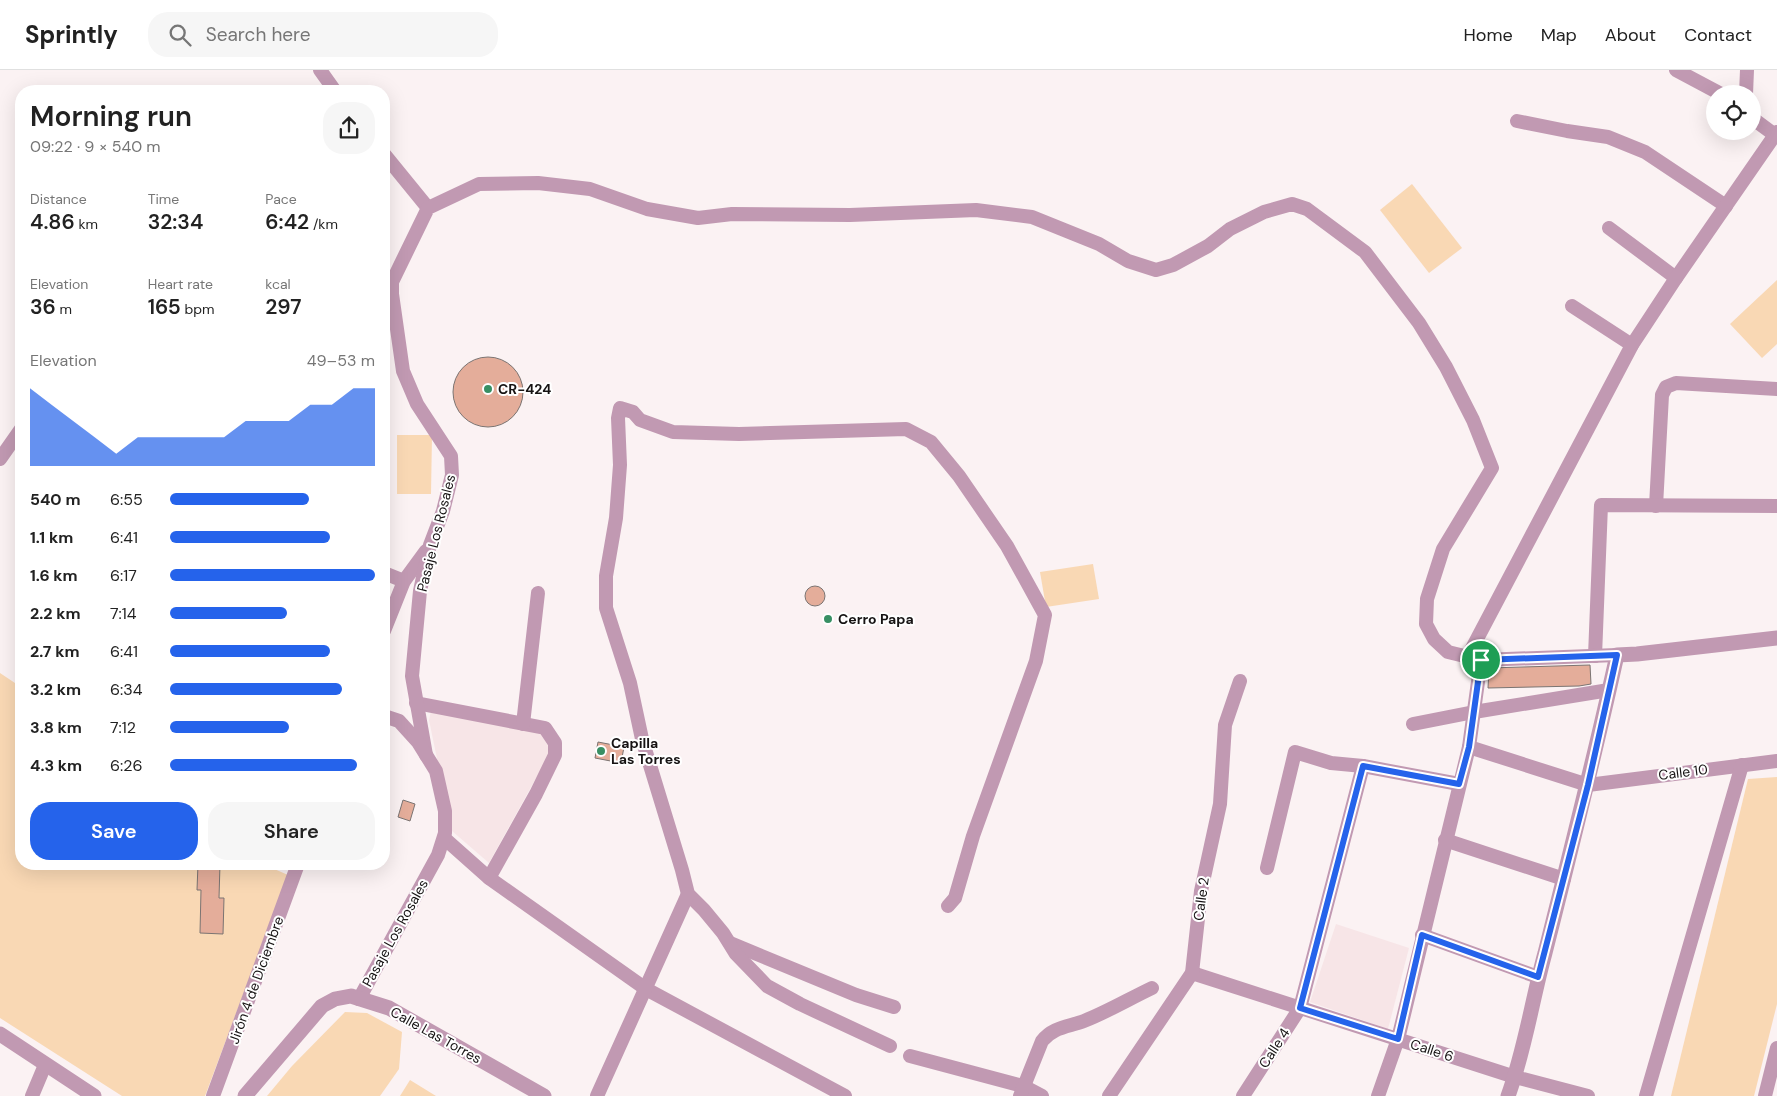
<!DOCTYPE html>
<meta charset="utf-8">
<style>
:root{--surface:#fff;--page:#f6f6f6;--text:#222;--muted:#767676;--line:#e0e0e0;--accent:#2563eb}
body{margin:0;font-family:"DM Sans",sans-serif;background:var(--page);color:var(--text);height:100vh;display:flex;flex-direction:column;font-size:19px;white-space:nowrap}
*{box-sizing:border-box;margin:0}
p{font-size:16px;color:var(--muted)}
.icon{flex:none;width:28px;height:28px;fill:none;stroke:currentColor;stroke-width:2;stroke-linecap:round;stroke-linejoin:round}
.map{position:relative;flex:1;overflow:hidden}
.drawer{position:absolute;left:15px;top:15px;width:375px;height:785px;display:flex;flex-direction:column;background:var(--surface);border-radius:20px;box-shadow:0 5px 20px #0002}
.drawer>*{flex:none}
.controls{position:absolute;left:1706px;top:15px;display:grid;gap:10px}
.controls a{display:grid;place-items:center;width:55px;height:55px;border-radius:50%;background:var(--surface);box-shadow:0 5px 20px #0002;font-size:25px}
.pin{position:absolute;display:grid;place-items:center;width:42px;height:42px;color:#fff;margin:-21px;border:2px solid #fff;border-radius:50%;box-shadow:0 1px 5px #0007}
.round{display:grid;place-items:center;flex:none;width:52px;height:52px;border-radius:20px;background:var(--page)}
.summary{display:flex;align-items:center;justify-content:space-between;height:85px;padding:0 15px}
h1{font-size:28px;font-weight:600;line-height:38px}
.stats{display:grid;grid-template-columns:repeat(3,1fr);gap:8px;height:85px;padding:5px 15px}
.stats div{display:grid;align-content:center}
.stats b{font-size:21px;font-weight:600}
.stats small{font-size:14px;font-weight:400}
.stats p{font-size:14px}
.chart{height:140px;padding:10px 15px}
.chart p{display:flex;justify-content:space-between}
.chart svg{width:100%;height:90px;margin-top:5px;fill:var(--accent);opacity:.7}
.primary-button{display:flex;gap:10px;margin-top:auto;padding:10px 15px}
.primary-button a{flex:1;height:58px;border-radius:20px;background:var(--accent);color:#fff;font-size:20px;font-weight:600;line-height:58px;text-align:center}
.primary-button a+a{background:var(--page);color:var(--text)}
ul{padding:0 15px;list-style:none;font-size:16px}
li{display:grid;grid-template-columns:80px 60px 1fr;align-items:center;height:38px}
li i{height:12px;border-radius:6px;background:var(--accent)}
header{display:flex;align-items:center;gap:30px;box-sizing:border-box;height:70px;padding:0 25px;background:var(--surface);border-bottom:1px solid var(--line)}
header strong{font-size:24px}
nav{display:flex;gap:28px;margin-inline-start:auto;font-size:18px}
.search{width:350px;height:45px;background:var(--page);display:flex;align-items:center;gap:12px;box-sizing:border-box;padding:0 18px;border-radius:20px;color:var(--muted);font-size:19px}
.map>svg:first-child{display:block}
.built{fill:#f7e5e7}
.green{fill:#f9d8b4}
.building{fill:#e4ad9a;stroke:#7b7472}
.lines{fill:none;stroke-linecap:round;stroke-linejoin:round}
.minor{stroke:#c199b2;stroke-width:14}
.tertiary{stroke:#c199b2;stroke-width:15}
.route-casing{stroke:#fff;stroke-width:10}
.route{stroke:#2563eb;stroke-width:6}
.poi-dot{fill:#388f63;stroke:#fff;stroke-width:2}
.labels{text-anchor:middle;dominant-baseline:central;stroke-width:4;stroke-linejoin:round;paint-order:stroke}
.poi-label{font-size:14px;font-weight:bold;fill:#171414;stroke:#fff;text-anchor:start}
.street-label{font-size:14px;fill:#171414;stroke:#fff}
</style>
<header>
<strong>Sprintly</strong>
<div class="search"><svg class="icon" aria-label="search" viewBox="0 0 24 24"><circle cx="10" cy="10" r="6"/><path d="M15 15l6 6"/></svg>Search here</div>
<nav><a>Home</a><a>Map</a><a>About</a><a>Contact</a></nav>
</header>
<div class="map">
<svg width="1777" height="1026" viewBox="0 0 1777 1026">
<rect width="100%" height="100%" fill="#fbf2f3"/>
<!-- built -->
<g class="built">
<polygon points="431,641 539,660 545,667 551,681 489,793 452,761 429,650"/>
<polygon points="1336,854 1409,878 1388,959 1310,932"/>
</g>
<!-- green -->
<g class="green">
<polygon points="1412,114 1462,178 1429,203 1380,140"/>
<polygon points="1777,210 1777,274 1762,288 1730,254"/>
<polygon points="397,365 432,365 431,424 397,424"/>
<polygon points="1093,494 1099,529 1046,537 1040,502"/>
<polygon points="0,603 21,617 21,794 263,794 288,805 205,1026 122,1026 0,948"/>
<polygon points="1777,707 1777,934 1754,1026 1671,1026 1748,709"/>
<polygon points="345,942 367,943 402,962 399,999 380,1026 267,1026 292,996"/>
<polygon points="410,1010 436,1026 400,1026"/>
</g>
<!-- building -->
<g class="building">
<circle cx="488" cy="322" r="35"/>
<circle cx="815" cy="526" r="10"/>
<polygon points="1590,595 1591,614 1579,616 1488,618 1489,598"/>
<polygon points="598,672 624,677 621,693 595,688"/>
<polygon points="403,730 415,734 410,751 398,747"/>
<polygon points="198,794 220,794 219,828 224,828 223,864 200,863 201,820 197,820"/>
</g>
<g class="lines">
<!-- minor -->
<g class="minor">
<polyline points="320,0 335,21"/>
<polyline points="1676,0 1721,24"/>
<polyline points="1746,24 1747,0"/>
<polyline points="1752,48 1775,65"/>
<polyline points="1517,51 1567,61 1608,67 1645,82 1726,136"/>
<polyline points="384,84 428,138"/>
<polyline points="1609,158 1676,208"/>
<polyline points="1572,236 1632,275"/>
<polyline points="0,389 21,359"/>
<polyline points="1656,436 1662,325 1666,317 1676,313 1777,319"/>
<polyline points="384,503 404,511"/>
<polyline points="384,561 404,511 426,481"/>
<polyline points="1468,586 1632,275 1676,208 1777,62"/>
<polyline points="1595,586 1601,435 1777,436"/>
<polyline points="416,633 545,658 555,673 555,685 536,724 489,808"/>
<polyline points="523,654 538,523"/>
<polyline points="1413,654 1474,642 1609,620"/>
<polyline points="1469,677 1588,715 1777,691"/>
<polyline points="426,685 412,606 420,521 430,475 443,441 452,405 451,386 417,334 403,301 392,224 392,212 428,138 479,114 538,113 590,119 647,139 698,148 732,144 850,145 976,140 1032,147 1099,174 1128,191 1156,200 1173,195 1208,176 1230,159 1264,142 1292,134 1307,139 1365,182 1419,253 1446,297 1473,350 1492,398 1443,479 1427,529 1426,554 1434,569 1448,582 1481,590 1617,585"/>
<polyline points="444,768 489,808 646,919 845,1026"/>
<polyline points="1445,770 1564,809"/>
<polyline points="1267,798 1295,682 1331,693 1363,696 1459,714"/>
<polyline points="1422,865 1538,907"/>
<polyline points="730,873 856,925 894,937"/>
<polyline points="1192,903 1515,1007 1588,1026"/>
<polyline points="359,929 438,785 445,763 445,741 436,701 418,672 399,651 384,646"/>
<polyline points="890,976 800,934 767,916 736,884 723,863 704,840 688,824 682,800 642,669 630,613 606,538 606,506 616,448 620,395 618,348 620,338 633,342 640,350 673,362 739,364 906,359 931,372 959,406 1007,476 1045,545 1036,591 973,766 955,828 948,836"/>
<polyline points="910,986 1023,1016 1042,1026"/>
<polyline points="32,1026 45,995"/>
<polyline points="213,1026 298,794"/>
<polyline points="597,1026 688,824"/>
<path d="M1020,1026L1042,971C1053,957 1068,957 1084,951C1107,942 1129,929 1152,918"/>
<polyline points="1109,1026 1192,903 1201,821 1220,734 1225,655 1240,611"/>
<polyline points="1243,1026 1300,938 1363,696"/>
<polyline points="1378,1026 1398,969 1469,677 1481,590"/>
<polyline points="1646,1026 1742,695"/>
<polyline points="1765,1026 1777,978"/>
</g>
<!-- tertiary -->
<g class="tertiary">
<polyline points="0,964 94,1026"/>
<polyline points="245,1026 322,936 335,929 351,926 389,938 544,1026"/>
<path d="M1508,1026C1525,980 1532,930 1545,883C1570,784 1595,685 1617,585L1637,584L1777,568"/>
</g>
</g>
<g class="lines">
<!-- route casing -->
<g class="route-casing">
<polygon id="route" points="1617,585 1588,715 1538,907 1422,865 1398,969 1300,938 1363,696 1459,714 1469,677 1481,590"/>
</g>
<!-- route -->
<use href="#route" class="route"/>
</g>
<!-- markers -->
<g class="poi-dot">
<circle cx="488" cy="319" r="5"/>
<circle cx="828" cy="549" r="5"/>
<circle cx="601" cy="681" r="5"/>
</g>
<g class="labels">
<!-- poi labels -->
<g class="poi-label">
<text x="498" y="319">CR-424</text>
<text x="838" y="549">Cerro Papa</text>
<text x="611" y="673">Capilla<tspan x="611" dy="16">Las Torres</tspan></text>
</g>
<!-- street labels -->
<g class="street-label">
<text transform="translate(436 463) rotate(-76)">Pasaje Los Rosales</text>
<text transform="translate(1683 702) rotate(-7)">Calle 10</text>
<text transform="translate(1201 829) rotate(-82)">Calle 2</text>
<text transform="translate(395 863) rotate(-61)">Pasaje Los Rosales</text>
<text transform="translate(256 910) rotate(-70)">Jirón 4 de Diciembre</text>
<text transform="translate(436 965) rotate(29)">Calle Las Torres</text>
<text transform="translate(1274 978) rotate(-57)">Calle 4</text>
<text transform="translate(1432 980) rotate(18)">Calle 6</text>
</g>
</g>
</svg>
<div class="controls">
<a><svg class="icon" aria-label="locate" viewBox="0 0 24 24"><circle cx="12" cy="12" r="6"/><path d="M12 2v4M12 18v4M2 12h4M18 12h4"/></svg></a>
</div>
<div class="pin" style="left:1481px;top:590px;background:#1e9e55"><svg class="icon" aria-label="arrive" viewBox="0 0 24 24"><path d="M6 21V4h12l-3 4 3 4H6"/></svg></div>
<section class="drawer">
<div class="summary"><div><h1>Morning run</h1><p>09:22 · 9 × 540 m</p></div><a class="round"><svg class="icon" aria-label="share" viewBox="0 0 24 24"><path d="M12 15V3M7 8l5-5 5 5M5 13v7h14v-7"/></svg></a></div>
<div class="stats">
<div><p>Distance</p><b>4.86<small> km</small></b></div>
<div><p>Time</p><b>32:34</b></div>
<div><p>Pace</p><b>6:42<small> /km</small></b></div>
</div>
<div class="stats">
<div><p>Elevation</p><b>36<small> m</small></b></div>
<div><p>Heart rate</p><b>165<small> bpm</small></b></div>
<div><p>kcal</p><b>297</b></div>
</div>
<div class="chart"><p><span>Elevation</span>49–53 m</p>
<svg viewBox="0 0 160 44" preserveAspectRatio="none"><path d="M0 44V6L10 14L20 22L30 30L40 38L50 30L60 30L70 30L80 30L90 30L100 22L110 22L120 22L130 14L140 14L150 6L160 6V44z"/></svg>
</div>
<ul>
<li><b>540 m</b>6:55<i style="width:68%"></i></li>
<li><b>1.1 km</b>6:41<i style="width:78%"></i></li>
<li><b>1.6 km</b>6:17<i style="width:100%"></i></li>
<li><b>2.2 km</b>7:14<i style="width:57%"></i></li>
<li><b>2.7 km</b>6:41<i style="width:78%"></i></li>
<li><b>3.2 km</b>6:34<i style="width:84%"></i></li>
<li><b>3.8 km</b>7:12<i style="width:58%"></i></li>
<li><b>4.3 km</b>6:26<i style="width:91%"></i></li>
</ul>
<div class="primary-button"><a>Save</a><a>Share</a></div>
</section>
</div>
